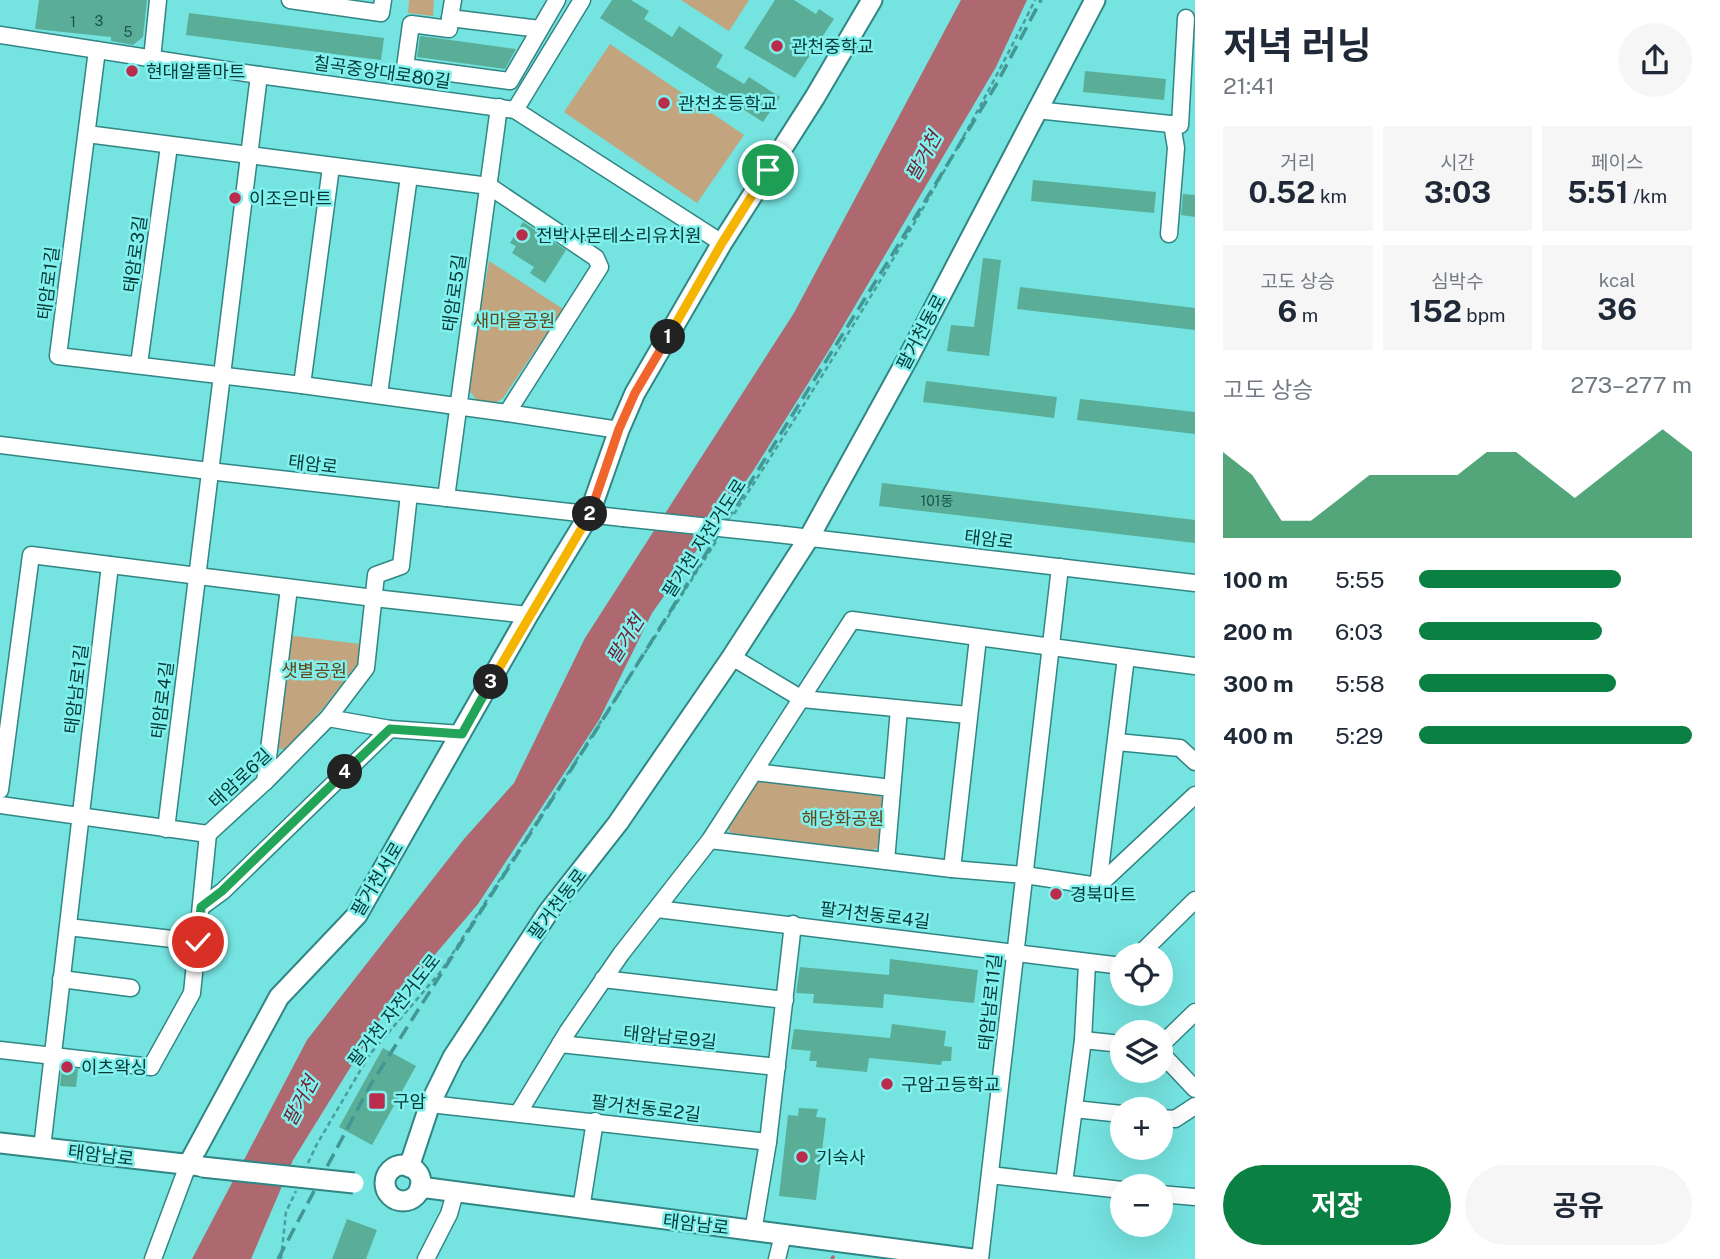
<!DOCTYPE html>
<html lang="ko">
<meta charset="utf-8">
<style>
:root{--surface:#fff;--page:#f6f6f7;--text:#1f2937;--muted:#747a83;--accent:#0b8043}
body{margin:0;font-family:"Public Sans","Noto Sans KR",sans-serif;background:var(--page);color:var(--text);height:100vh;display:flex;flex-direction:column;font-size:26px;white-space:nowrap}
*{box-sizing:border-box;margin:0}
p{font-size:23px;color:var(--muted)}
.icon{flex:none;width:38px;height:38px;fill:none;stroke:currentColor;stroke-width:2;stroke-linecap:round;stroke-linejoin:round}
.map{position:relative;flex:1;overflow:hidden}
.details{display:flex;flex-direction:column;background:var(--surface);width:525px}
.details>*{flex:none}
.buttons{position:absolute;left:1110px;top:943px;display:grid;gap:14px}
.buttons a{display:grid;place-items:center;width:63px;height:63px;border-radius:50%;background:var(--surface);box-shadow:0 7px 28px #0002;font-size:35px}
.pin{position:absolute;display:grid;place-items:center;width:60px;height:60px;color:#fff;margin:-30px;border:4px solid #fff;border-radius:50%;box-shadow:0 2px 7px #0007}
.km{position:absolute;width:35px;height:35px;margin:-18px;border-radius:50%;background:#222;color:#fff;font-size:19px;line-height:35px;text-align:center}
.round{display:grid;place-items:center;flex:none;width:74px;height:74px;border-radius:37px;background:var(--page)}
.summary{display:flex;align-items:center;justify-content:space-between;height:119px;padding:0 28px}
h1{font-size:38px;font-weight:700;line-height:52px}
.stats{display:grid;grid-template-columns:repeat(3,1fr);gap:10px;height:119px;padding:7px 28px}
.stats div{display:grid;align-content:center;border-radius:0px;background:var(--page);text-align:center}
.stats b{font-size:30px;font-weight:700}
.stats small{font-size:19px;font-weight:400}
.stats p{font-size:19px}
.chart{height:196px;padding:14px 28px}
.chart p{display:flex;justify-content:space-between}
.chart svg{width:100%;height:126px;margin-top:7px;fill:var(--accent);opacity:.7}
.button{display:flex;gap:14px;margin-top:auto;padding:14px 28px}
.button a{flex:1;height:80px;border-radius:42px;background:var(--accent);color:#fff;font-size:28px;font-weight:700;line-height:80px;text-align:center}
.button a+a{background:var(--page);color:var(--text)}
ul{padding:0 28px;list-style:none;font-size:23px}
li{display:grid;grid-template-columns:112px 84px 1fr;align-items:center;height:52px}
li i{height:18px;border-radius:9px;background:var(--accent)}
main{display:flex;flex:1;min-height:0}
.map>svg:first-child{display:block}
.green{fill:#c2a47f}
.water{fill:#ae6870}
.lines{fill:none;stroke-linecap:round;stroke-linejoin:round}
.stream{stroke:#ae6870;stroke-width:3.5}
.building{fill:#5aae97}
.minor-casing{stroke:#308684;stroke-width:19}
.major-casing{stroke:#308684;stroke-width:23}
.path{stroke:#479e9b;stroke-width:2.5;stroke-dasharray:5 3.5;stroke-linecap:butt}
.minor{stroke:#fff;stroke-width:16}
.major{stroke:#fff;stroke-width:19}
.rail{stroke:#429694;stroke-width:3.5;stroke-dasharray:14 7;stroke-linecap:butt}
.minor-bridge-casing{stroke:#308684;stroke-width:19;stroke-linecap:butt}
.major-bridge-casing{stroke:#308684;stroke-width:23;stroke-linecap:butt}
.minor-bridge{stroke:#fff;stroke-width:16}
.major-bridge{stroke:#fff;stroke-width:19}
.split-1-casing{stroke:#fff;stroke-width:14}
.split-2-casing{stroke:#fff;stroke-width:14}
.split-3-casing{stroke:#fff;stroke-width:14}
.split-4-casing{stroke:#fff;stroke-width:14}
.split-5-casing{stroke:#fff;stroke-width:14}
.split-1{stroke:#f5b400;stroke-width:9}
.split-2{stroke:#f0652b;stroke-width:9}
.split-3{stroke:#f5b400;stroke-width:9}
.split-4{stroke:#22a559;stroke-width:9}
.split-5{stroke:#22a559;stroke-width:9}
.poi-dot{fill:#bb2b4c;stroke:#82f0ed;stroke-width:2.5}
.labels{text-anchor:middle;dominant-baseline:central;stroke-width:5;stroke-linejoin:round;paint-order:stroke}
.number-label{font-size:14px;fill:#1a5650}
.poi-label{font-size:18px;fill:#053938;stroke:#82f0ed;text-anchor:start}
.street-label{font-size:18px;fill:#053938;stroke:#82f0ed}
.park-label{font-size:18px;fill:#64461a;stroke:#82f0ed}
.water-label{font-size:19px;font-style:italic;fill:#731c2f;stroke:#82f0ed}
</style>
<main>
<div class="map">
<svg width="1195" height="1259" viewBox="0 0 1195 1259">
<rect width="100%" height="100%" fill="#75e3e0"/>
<!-- green -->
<g class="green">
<polygon points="409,0 434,0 433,16 408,13"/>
<polygon points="681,0 749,0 729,31"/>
<polygon points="610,44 744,135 697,203 564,112"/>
<polygon points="489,261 563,309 503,398 494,404 476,399 467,388"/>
<polygon points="287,635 360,644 360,660 325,706 286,750 273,747"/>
<polygon points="764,779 874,790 885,801 881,845 870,852 736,838 727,828 753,783"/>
</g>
<!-- water -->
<polygon class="water" points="961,0 1027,0 996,67 829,350 753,471 652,613 599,720 478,904 381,1018 293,1160 251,1259 192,1259 307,1040 464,839 514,783 585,638 794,313"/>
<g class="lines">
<!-- stream -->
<polyline class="stream" points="832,1259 833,1257"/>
</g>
<!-- building -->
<g class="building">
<polygon points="39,0 147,0 143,37 133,45 111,41 111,37 35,29"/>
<polygon points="612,0 631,0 649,11 644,19 672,37 679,26 723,55 716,67 744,84 749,77 780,97 763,122 600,18"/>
<polygon points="775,0 794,0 816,14 819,9 834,19 795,78 744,48"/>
<polygon points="189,13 384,38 381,60 186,35"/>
<polygon points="420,36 436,38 516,49 505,69 417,57"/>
<polygon points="1085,71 1166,79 1164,100 1083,92"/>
<polygon points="1033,180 1156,192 1154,213 1031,201"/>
<polygon points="1183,194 1195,195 1195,217 1181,215"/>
<polygon points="523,222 566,250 545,283 530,273 534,267 512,253 516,246 510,243"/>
<polygon points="983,258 1001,260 989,356 947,351 951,325 974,327"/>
<polygon points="1020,287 1195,308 1195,330 1017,309"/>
<polygon points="926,381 1057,397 1054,418 923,402"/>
<polygon points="1080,399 1195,412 1195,434 1077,420"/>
<polygon points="882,483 1195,520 1195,543 879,506"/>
<polygon points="890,959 978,970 974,1003 884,994 883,1008 813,1003 814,994 796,993 800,967 889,975"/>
<polygon points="892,1024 946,1031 944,1046 952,1047 951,1061 942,1061 941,1065 869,1058 867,1072 816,1067 817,1061 809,1061 811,1051 791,1049 794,1029 890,1038"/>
<polygon points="383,1048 416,1066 372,1145 339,1127"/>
<polygon points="62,1068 78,1069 76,1087 60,1086"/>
<polygon points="799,1108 818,1109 816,1117 826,1118 816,1200 779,1196 788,1115 798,1116"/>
<polygon points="347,1219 377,1230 366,1259 332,1259"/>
</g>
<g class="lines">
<!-- minor casing -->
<g class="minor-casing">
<g id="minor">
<polyline points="290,0 381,13 383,0"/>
<polyline points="453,0 450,18 540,29"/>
<polyline points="450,18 449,29 411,24 405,67 510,81 557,0"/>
<polyline points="0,35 259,75 515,110 722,243"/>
<polyline points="152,59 158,0"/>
<polyline points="515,110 582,0"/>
<polyline points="1036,110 1180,125 1186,18"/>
<polyline points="87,134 489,186 596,258 600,267 507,413 302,385 58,356 97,50"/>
<polyline points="1169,234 1176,148 1172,124"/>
<polyline points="139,364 169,146"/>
<polyline points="302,385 331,167"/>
<polyline points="379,394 409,176"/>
<polyline points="507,413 619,430"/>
<polyline points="0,445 209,471 623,518"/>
<polyline points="446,498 499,107"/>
<polyline points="777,534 1195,583"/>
<polyline points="732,657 802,699 968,715"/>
<polyline points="1126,657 1195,666"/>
<polyline points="328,718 390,729 462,734"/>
<polyline points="1117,742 1180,748 1195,762"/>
<polyline points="754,772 892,788"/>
<polyline points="265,782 289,588"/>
<polyline points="0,790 31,555 374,598 528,615"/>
<polyline points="0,805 208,834"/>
<polyline points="166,829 259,75"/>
<polyline points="886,861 899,709"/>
<polyline points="952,869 978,638"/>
<polyline points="1098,886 1195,795"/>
<polyline points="201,907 223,891 390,729"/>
<polyline points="657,909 1122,966"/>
<polyline points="68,927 198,942"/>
<polyline points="1138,956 1195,900"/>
<polyline points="61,979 131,988"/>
<polyline points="603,979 785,1000"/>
<polyline points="1083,1040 1122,1044"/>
<polyline points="560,1044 777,1067"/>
<polyline points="1160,1046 1195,1012"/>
<polyline points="0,1050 151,1067 192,993 208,834 268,779 328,718 366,668 376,575 401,566 409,494"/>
<polyline points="1160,1052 1195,1089"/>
<polyline points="430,1104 768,1142"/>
<polyline points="1074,1109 1122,1114"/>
<polyline points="519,1112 568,1031 621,954 710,840 852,620 1126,657 1098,886 1025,875 952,869 710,840"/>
<polyline points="1160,1118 1175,1119 1195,1106"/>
<polyline points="42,1148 110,565"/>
<polyline points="990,1175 1122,1190"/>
<polyline points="1064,1183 1083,1040 1087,964"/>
<polyline points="1160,1194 1195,1197"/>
<polyline points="581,1209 595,1121"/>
<polyline points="753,1232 768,1142 793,924"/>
<polyline points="153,1259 188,1165"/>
<polyline points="426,1259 449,1214 455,1193"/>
<polyline points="777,1259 783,1235"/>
<polyline points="980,1259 1060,567"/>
</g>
</g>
<!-- major casing -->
<g class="major-casing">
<g id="major">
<polyline points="0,1143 201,1166"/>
<polyline points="188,1165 279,997 357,915 528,615 589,515 619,430 635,393 722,243 815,97 872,0"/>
<circle cx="403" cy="1183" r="18"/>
<polyline points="409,1167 430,1104 453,1057 549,911 618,823 732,657 810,536 908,358 1095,0"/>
<polyline points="420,1187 972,1259"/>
</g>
</g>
<!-- path -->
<g class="path">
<path d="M734,514C841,348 947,178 1035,0"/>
<polyline points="308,1163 317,1144 370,1054 442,970 717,540"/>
<polyline points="281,1259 286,1212 296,1191"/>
</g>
<!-- minor -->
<use href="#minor" class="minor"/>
<!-- major -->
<use href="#major" class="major"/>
<!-- rail -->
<polyline class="rail" points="278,1259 371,1084 595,732 892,255 996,85 1041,0"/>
<!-- minor-bridge casing -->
<g class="minor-bridge-casing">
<polyline id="minor-bridge" points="623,518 777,534"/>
</g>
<!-- major-bridge casing -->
<g class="major-bridge-casing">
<polyline id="major-bridge" points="202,1167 354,1183"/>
</g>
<!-- minor-bridge -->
<use href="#minor-bridge" class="minor-bridge"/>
<!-- major-bridge -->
<use href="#major-bridge" class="major-bridge"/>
</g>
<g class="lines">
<!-- split-1 casing -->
<g class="split-1-casing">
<polyline id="split-1" points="668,337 722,243 768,170"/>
</g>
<!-- split-2 casing -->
<g class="split-2-casing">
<polyline id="split-2" points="590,514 619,429 635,393 668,337"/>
</g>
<!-- split-3 casing -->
<g class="split-3-casing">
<polyline id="split-3" points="491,682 590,514"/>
</g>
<!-- split-4 casing -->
<g class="split-4-casing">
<polyline id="split-4" points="345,772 390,729 462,734 491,682"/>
</g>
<!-- split-5 casing -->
<g class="split-5-casing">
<polyline id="split-5" points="198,942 201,907 222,891 345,772"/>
</g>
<!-- split-1 -->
<use href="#split-1" class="split-1"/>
<!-- split-2 -->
<use href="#split-2" class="split-2"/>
<!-- split-3 -->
<use href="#split-3" class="split-3"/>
<!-- split-4 -->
<use href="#split-4" class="split-4"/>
<!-- split-5 -->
<use href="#split-5" class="split-5"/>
</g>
<!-- markers -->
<g class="poi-dot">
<circle cx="777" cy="46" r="7"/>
<circle cx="132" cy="71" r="7"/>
<circle cx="664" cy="103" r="7"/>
<circle cx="235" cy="198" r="7"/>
<circle cx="522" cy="235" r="7"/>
<circle cx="1056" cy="894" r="7"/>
<circle cx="67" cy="1067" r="7"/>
<circle cx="887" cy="1084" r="7"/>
<rect x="368" y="1092" width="18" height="18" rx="3.5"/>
<circle cx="802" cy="1157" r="7"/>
</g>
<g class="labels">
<!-- number labels -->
<g class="number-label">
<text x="99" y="21">3</text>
<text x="73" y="22">1</text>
<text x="128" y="32">5</text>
<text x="937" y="501">101동</text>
</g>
<!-- poi labels -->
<g class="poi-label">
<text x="791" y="46">관천중학교</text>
<text x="146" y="71">현대알뜰마트</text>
<text x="678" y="103">관천초등학교</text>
<text x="249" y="198">이조은마트</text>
<text x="536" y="235">전박사몬테소리유치원</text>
<text x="1070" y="894">경북마트</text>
<text x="81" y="1067">이츠왁싱</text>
<text x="901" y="1084">구암고등학교</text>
<text x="393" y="1101">구암</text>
<text x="816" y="1157">기숙사</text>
</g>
<!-- street labels -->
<g class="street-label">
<text transform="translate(382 72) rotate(8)">칠곡중앙대로80길</text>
<text transform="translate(135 254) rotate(-82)">태암로3길</text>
<text transform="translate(48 283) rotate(-83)">태암로1길</text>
<text transform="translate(454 293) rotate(-82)">태암로5길</text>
<text transform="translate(921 332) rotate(-62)">팔거천동로</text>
<text transform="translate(313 464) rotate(7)">태암로</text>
<text transform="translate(704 538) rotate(-57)">팔거천 자전거도로</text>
<text transform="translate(989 539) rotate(7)">태암로</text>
<text transform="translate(76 689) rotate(-83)">태암남로1길</text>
<text transform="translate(162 700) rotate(-83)">태암로4길</text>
<text transform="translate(240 778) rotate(-43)">태암로6길</text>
<text transform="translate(377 879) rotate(-59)">팔거천서로</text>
<text transform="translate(557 904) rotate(-53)">팔거천동로</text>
<text transform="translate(875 915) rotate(7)">팔거천동로4길</text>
<text transform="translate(990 1002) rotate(-84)">태암남로11길</text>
<text transform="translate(394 1010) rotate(-52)">팔거천 자전거도로</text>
<text transform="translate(670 1037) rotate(6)">태암남로9길</text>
<text transform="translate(646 1108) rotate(7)">팔거천동로2길</text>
<text transform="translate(101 1155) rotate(7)">태암남로</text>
<text transform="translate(696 1224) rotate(7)">태암남로</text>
</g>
<!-- park labels -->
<g class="park-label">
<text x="514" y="320">새마을공원</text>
<text x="314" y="670">샛별공원</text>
<text x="843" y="818">해당화공원</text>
</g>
<!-- water labels -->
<g class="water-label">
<text transform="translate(923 156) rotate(-61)">팔거천</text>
<text transform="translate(625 639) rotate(-58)">팔거천</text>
<text transform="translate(300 1101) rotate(-62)">팔거천</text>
</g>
</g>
</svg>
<div class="buttons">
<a><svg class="icon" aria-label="locate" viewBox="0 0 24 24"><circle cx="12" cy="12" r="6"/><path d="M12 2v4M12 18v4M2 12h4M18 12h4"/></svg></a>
<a><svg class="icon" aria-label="layers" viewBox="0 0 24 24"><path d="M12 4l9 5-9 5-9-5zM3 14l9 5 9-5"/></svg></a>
<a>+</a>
<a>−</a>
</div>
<div class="pin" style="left:768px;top:170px;background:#1e9e55"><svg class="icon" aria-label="arrive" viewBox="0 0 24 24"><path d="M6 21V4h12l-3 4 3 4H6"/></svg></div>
<div class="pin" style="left:198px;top:942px;background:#d93025"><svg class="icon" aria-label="check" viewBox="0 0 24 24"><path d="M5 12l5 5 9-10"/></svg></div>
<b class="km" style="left:668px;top:337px">1</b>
<b class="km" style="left:590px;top:514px">2</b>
<b class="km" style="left:491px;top:682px">3</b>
<b class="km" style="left:345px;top:772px">4</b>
</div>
<section class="details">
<div class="summary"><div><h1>저녁 러닝</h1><p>21:41</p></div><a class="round"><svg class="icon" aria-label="share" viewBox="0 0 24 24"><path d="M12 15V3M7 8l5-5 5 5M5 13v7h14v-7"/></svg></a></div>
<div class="stats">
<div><p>거리</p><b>0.52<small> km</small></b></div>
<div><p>시간</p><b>3:03</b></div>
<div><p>페이스</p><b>5:51<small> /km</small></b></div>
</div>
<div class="stats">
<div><p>고도 상승</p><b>6<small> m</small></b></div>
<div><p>심박수</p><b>152<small> bpm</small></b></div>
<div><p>kcal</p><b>36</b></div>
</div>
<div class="chart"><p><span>고도 상승</span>273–277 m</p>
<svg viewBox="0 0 160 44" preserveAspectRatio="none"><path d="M0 44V14L10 22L20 38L30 38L40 30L50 22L60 22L70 22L80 22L90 14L100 14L110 22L120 30L130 22L140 14L150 6L160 14V44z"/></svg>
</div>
<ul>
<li><b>100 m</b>5:55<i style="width:74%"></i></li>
<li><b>200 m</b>6:03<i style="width:67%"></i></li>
<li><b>300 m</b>5:58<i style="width:72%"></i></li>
<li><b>400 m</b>5:29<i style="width:100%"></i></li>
</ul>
<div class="button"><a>저장</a><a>공유</a></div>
</section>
</main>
